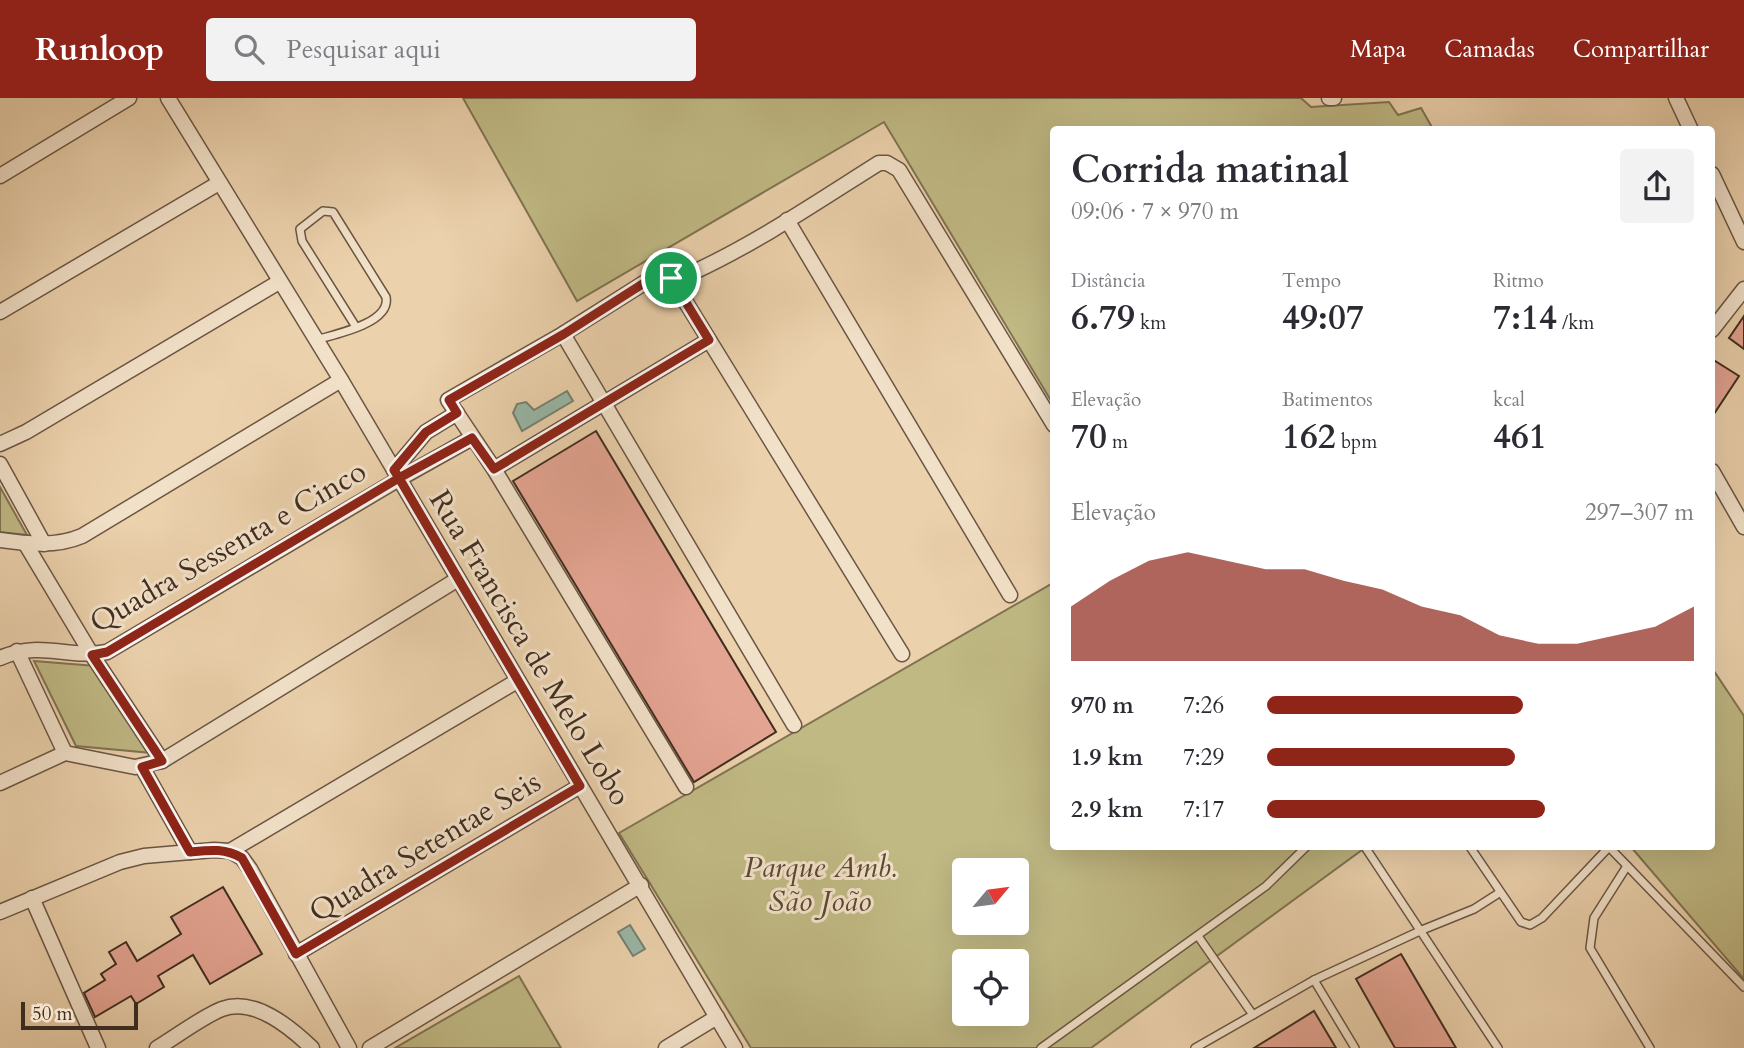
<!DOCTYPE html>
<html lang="pt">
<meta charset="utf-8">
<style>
:root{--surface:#fff;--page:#f2f2f3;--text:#2b2b33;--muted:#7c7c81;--accent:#8f2418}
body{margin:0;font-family:Cardo,serif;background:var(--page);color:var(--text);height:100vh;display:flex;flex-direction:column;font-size:26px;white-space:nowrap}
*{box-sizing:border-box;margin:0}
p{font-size:23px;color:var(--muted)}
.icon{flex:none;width:38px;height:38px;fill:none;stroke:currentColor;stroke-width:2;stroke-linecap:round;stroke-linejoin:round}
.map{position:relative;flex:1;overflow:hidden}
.sheet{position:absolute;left:1050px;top:28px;width:665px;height:724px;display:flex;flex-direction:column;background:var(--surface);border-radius:7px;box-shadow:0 7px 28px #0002}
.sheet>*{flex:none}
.needle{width:46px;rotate:61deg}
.tools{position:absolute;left:952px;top:760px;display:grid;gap:14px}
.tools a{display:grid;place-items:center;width:77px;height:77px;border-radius:7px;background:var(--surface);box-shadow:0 7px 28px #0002;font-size:35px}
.scale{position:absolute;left:21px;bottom:18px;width:117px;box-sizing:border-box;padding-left:7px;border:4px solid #402d20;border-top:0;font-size:19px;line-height:24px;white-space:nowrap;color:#402d20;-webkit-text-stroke:5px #f2e1c9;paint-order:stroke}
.pin{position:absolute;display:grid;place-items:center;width:60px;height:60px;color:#fff;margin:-30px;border:4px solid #fff;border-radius:50%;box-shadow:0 2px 7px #0007}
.round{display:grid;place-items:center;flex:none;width:74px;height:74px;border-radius:7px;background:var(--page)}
.headline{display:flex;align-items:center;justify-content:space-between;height:119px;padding:0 21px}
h1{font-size:38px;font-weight:700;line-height:52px}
.metrics{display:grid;grid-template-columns:repeat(3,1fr);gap:10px;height:119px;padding:7px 21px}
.metrics div{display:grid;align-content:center}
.metrics b{font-size:35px;font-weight:700}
.metrics small{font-size:19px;font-weight:400}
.metrics p{font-size:19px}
.chart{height:196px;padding:14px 21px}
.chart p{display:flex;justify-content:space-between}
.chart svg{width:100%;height:126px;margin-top:7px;fill:var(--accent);opacity:.7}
ul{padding:0 21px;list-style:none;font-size:23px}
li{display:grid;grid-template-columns:112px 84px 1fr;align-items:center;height:52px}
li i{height:18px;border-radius:9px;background:var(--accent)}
header{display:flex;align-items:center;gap:42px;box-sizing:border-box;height:98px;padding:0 35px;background:var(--accent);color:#fff}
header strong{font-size:33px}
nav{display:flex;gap:38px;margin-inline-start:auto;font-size:24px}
.search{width:490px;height:63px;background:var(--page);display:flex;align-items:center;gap:18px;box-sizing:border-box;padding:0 24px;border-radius:7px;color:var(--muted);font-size:26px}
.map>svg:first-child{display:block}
.green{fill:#c0b984;stroke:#807352;stroke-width:2;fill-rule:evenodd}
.water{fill:#99b7a7;stroke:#758071;stroke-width:2}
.building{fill:#e4a492;stroke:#402d20;stroke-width:2}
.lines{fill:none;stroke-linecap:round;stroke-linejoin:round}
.lane-casing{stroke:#6b5643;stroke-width:10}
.street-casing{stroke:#6b5643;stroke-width:17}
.lane{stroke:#f2e1c9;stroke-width:7}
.street{stroke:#f2e1c9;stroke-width:14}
.route-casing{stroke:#fff;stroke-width:14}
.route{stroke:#8f2418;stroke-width:9}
.labels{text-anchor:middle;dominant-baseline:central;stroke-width:6;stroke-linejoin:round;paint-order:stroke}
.street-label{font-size:30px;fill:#402d20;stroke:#f2e1c9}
.park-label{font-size:30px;font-style:italic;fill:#5a4934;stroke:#f2e1c9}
</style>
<header>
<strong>Runloop</strong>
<div class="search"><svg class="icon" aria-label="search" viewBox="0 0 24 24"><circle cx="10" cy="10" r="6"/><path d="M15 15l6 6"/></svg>Pesquisar aqui</div>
<nav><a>Mapa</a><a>Camadas</a><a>Compartilhar</a></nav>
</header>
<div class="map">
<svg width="1744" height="950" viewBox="0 0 1744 950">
<rect width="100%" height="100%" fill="#ebd1ac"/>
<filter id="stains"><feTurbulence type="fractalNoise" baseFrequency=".00286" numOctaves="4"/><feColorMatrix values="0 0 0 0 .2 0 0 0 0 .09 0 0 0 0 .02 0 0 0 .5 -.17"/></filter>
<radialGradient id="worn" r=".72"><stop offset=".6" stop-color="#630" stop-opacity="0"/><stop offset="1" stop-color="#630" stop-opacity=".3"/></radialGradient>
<!-- green -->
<g class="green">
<polygon points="463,0 1301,0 1311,9 1389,4 1398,17 1421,10 1433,31 1054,32 1053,306 884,24 577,203"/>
<polygon points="0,389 27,437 0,434"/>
<path d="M1053,485L1054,749H1366L1091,950H751L619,735ZM964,772H1017V824H964ZM964,863H1017V915H964Z"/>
<polygon points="34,563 96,568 152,655 76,648"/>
<polygon points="1712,570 1744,618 1744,881 1631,749 1712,749"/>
<polygon points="519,878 561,950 395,950"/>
</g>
<!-- water -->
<g class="water">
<polygon points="567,293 573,303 522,333 513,315 517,306 526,304 534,312"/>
<polygon points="630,827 645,851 633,858 618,834"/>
</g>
<!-- building -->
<g class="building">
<polygon points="1744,218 1744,251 1729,240"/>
<polygon points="1712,261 1739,278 1712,319"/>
<polygon points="596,333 776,634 694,684 513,383"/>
<polygon points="223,789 262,856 210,886 193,857 158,878 164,889 136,906 131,898 95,919 84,895 105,882 101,876 116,866 109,854 126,844 137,863 181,836 171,819"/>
<polygon points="1401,856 1456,950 1395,950 1356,881"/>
<polygon points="1314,913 1336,950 1254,950"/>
</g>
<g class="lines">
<!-- lane casing -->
<g class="lane-casing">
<g id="lane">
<path d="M316,242C336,236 391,225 386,199L333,114L323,113L300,131L302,143L356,229"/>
<polyline points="1365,749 1498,950"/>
<polyline points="1470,749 1521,824 1530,827 1542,820 1609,749"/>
<polyline points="1609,749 1744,889"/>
<polyline points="1627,768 1594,820 1590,850 1650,950"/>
<polyline points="1198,838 1253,917"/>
<polyline points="1314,882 1355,950"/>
<polyline points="1041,950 1266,788 1306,749"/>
<polyline points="1195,950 1314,882 1422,832 1474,811 1499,795"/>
</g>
</g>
<!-- street casing -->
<g class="street-casing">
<g id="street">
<polyline points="168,0 341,282 735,950"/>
<polyline points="1329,0 1334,0"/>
<polyline points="1676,0 1691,32"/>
<polyline points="1712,76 1744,144"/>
<polyline points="0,78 129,0"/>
<polyline points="787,122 1010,497"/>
<polyline points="671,180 902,556"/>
<polyline points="0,214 219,85"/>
<polyline points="1712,232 1744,191"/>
<polyline points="563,236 794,627"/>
<polyline points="0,346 26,334 279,184"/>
<polyline points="0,366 44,446"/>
<polyline points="494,371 709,242"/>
<polyline points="394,372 426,334 457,315"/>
<polyline points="1712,373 1744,429"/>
<path d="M0,442C28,446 56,449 82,438L341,282"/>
<polyline points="25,445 92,557 162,663"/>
<polyline points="17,553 65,655"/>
<path d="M0,560C42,542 66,561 107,554L399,381L472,340"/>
<polyline points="142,669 190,754"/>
<polyline points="0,685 65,655 135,669 162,663 458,481"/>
<path d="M686,689L494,371L448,302L563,236L644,185C661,178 679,181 696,173C760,143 820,102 879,65H887L899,72L1054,327"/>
<polyline points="230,753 242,760 250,771 349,950"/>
<polyline points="32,800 98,950"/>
<polyline points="0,814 120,764 144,758 214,752 230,753 517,583"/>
<polyline points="296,856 580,688"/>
<path d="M157,950C174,940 205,917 222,911C255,899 291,930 312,950"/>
<polyline points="370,950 641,787"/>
<polyline points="666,950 717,919"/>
</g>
</g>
<!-- lane -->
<use href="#lane" class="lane"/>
<!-- street -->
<use href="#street" class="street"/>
</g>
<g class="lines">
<!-- route casing -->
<g class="route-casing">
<path id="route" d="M671,180L653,181L644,185L564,236L449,302L457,315L426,334L394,372L399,380L107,554L92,557L162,663L142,669L190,754C210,752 225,750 242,760L296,856L580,688L399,380L472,340L494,371L709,242L671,180"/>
</g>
<!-- route -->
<use href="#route" class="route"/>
</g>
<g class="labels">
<!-- street labels -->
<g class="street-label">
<text transform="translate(228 449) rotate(-30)">Quadra Sessenta e Cinco</text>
<text transform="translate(530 550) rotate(59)">Rua Francisca de Melo Lobo</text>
<text transform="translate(425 749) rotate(-31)">Quadra Setentae Seis</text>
</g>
<!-- park labels -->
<g class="park-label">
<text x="820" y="769">Parque Amb.<tspan x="820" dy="34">São João</tspan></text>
</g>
</g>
<rect width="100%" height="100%" filter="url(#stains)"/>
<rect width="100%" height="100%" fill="url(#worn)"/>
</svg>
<div class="tools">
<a><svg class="needle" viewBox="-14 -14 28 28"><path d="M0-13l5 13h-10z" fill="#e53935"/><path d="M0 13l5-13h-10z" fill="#7c7c81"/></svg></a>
<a><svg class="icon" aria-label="locate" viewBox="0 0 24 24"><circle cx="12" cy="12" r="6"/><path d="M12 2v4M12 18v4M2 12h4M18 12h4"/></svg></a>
</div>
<div class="scale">50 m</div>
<div class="pin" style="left:671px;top:180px;background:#1e9e55"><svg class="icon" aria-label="arrive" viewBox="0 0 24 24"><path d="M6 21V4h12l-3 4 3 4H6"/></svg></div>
<section class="sheet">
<div class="headline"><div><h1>Corrida matinal</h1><p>09:06 · 7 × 970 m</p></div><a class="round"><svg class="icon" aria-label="share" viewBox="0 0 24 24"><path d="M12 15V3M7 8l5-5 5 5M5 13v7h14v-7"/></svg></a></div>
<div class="metrics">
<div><p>Distância</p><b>6.79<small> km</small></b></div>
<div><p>Tempo</p><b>49:07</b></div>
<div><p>Ritmo</p><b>7:14<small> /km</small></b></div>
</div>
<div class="metrics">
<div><p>Elevação</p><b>70<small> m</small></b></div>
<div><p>Batimentos</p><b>162<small> bpm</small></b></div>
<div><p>kcal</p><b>461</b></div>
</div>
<div class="chart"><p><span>Elevação</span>297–307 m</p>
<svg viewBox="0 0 160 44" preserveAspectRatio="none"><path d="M0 44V25L10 16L20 9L30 6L40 9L50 12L60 12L70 16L80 19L90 25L100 28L110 35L120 38L130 38L140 35L150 32L160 25V44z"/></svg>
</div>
<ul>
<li><b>970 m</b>7:26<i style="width:60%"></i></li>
<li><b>1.9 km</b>7:29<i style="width:58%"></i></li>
<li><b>2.9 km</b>7:17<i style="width:65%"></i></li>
</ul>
</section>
</div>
